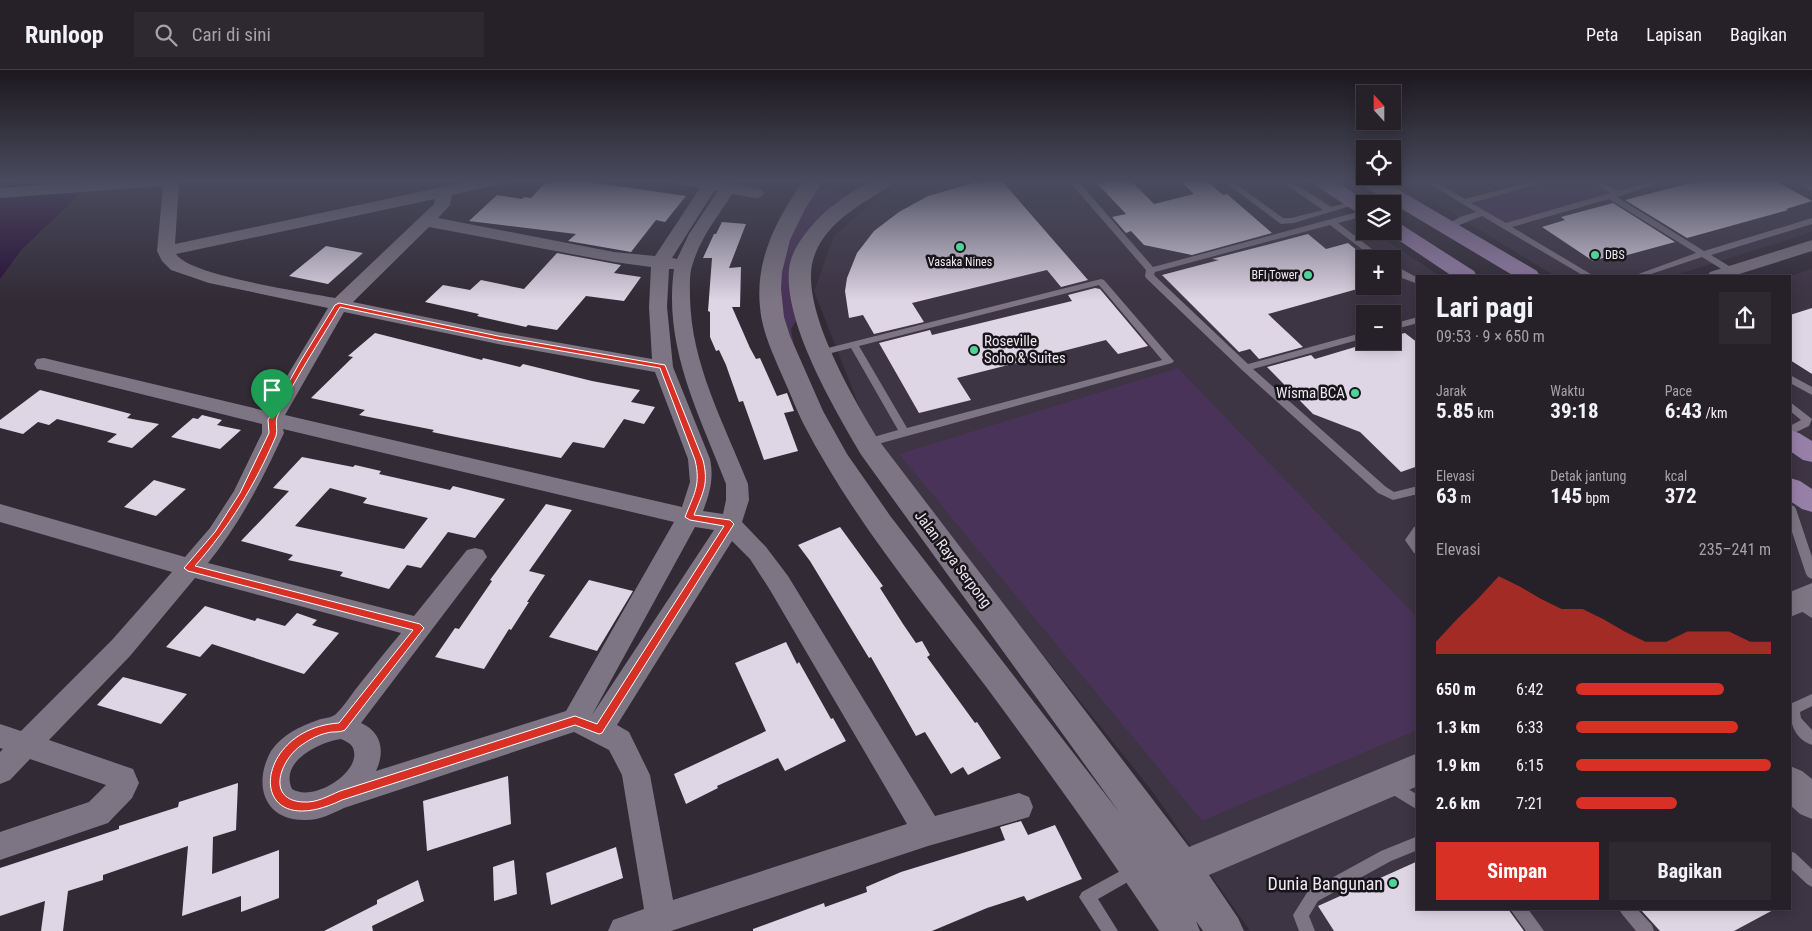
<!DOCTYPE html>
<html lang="id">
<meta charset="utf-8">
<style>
:root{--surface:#262028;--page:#2e2830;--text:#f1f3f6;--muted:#a4a3a8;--line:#423e45;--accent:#d93025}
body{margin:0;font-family:"Roboto Condensed",sans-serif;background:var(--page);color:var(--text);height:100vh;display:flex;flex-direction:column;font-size:19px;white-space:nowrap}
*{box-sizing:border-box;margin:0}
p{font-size:16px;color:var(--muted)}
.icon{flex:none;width:28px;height:28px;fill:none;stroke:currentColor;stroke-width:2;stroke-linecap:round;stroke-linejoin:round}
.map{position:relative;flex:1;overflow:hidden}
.panel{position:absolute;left:1416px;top:205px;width:375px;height:635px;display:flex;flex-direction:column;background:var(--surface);border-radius:0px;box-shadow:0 2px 12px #0003,0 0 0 1px var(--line)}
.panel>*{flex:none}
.needle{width:32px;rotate:339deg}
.controls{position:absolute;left:1356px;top:15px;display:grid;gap:10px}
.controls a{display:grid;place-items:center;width:45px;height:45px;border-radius:0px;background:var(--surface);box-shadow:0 2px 12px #0003,0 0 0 1px var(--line);font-size:25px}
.pin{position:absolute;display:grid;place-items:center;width:42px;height:42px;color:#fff;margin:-51px -21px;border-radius:50% 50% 50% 0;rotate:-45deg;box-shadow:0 0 5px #0007}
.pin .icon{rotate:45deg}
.round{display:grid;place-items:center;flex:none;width:52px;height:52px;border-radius:0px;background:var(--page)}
.summary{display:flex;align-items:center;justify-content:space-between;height:85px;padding:0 20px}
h1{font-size:28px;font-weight:700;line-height:38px}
.metrics{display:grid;grid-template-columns:repeat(3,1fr);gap:8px;height:85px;padding:5px 20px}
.metrics div{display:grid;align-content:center}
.metrics b{font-size:21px;font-weight:700}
.metrics small{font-size:14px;font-weight:400}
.metrics p{font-size:14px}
.chart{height:140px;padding:10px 20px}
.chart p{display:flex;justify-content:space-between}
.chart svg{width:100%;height:90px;margin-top:5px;fill:var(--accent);opacity:.7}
.primary-button{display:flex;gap:10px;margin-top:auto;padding:10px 20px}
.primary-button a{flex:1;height:58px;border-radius:0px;background:var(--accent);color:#fff;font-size:20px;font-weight:700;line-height:58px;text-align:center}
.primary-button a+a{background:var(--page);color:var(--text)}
ul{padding:0 20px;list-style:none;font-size:16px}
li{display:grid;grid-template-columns:80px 60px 1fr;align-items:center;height:38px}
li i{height:12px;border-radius:6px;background:var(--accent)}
header{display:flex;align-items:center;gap:30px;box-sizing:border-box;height:70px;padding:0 25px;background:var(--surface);border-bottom:1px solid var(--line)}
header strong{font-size:24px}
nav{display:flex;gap:28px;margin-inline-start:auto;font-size:18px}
.search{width:350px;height:45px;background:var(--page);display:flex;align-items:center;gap:12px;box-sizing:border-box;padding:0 18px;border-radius:0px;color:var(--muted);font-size:19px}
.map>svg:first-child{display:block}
.built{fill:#3d3444;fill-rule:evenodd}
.green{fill:#493358}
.water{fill:#280e37}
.building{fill:#dfd6e5;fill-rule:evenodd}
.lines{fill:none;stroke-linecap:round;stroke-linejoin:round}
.lane{fill:#7d7583;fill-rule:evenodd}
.street{fill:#7d7583;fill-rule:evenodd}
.secondary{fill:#7d7583;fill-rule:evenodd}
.primary{fill:#9780a8;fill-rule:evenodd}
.route{fill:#d93025;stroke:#fff;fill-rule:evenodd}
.poi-dot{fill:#4fd399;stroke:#18151a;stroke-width:2}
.labels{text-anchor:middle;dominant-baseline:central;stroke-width:5;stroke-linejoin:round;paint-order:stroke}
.far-poi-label{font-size:12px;fill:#ede8f0;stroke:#18151a;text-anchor:start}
.poi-label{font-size:15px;fill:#ede8f0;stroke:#18151a;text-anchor:start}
.street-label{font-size:15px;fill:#ede8f0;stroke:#18151a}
.near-poi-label{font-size:18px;fill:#ede8f0;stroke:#18151a;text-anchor:end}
</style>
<header>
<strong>Runloop</strong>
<div class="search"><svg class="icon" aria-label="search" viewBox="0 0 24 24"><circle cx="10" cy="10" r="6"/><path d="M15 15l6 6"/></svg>Cari di sini</div>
<nav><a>Peta</a><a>Lapisan</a><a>Bagikan</a></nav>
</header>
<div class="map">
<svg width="1812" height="861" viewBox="0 0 1812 861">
<rect width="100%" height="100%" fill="#322b36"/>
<!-- built -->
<g class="built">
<path d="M904,110H1294L1365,157V161H1372L1440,206H1418V839H1790V206L1812,199V861H1250L1152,721L873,372L814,221L834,166L877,129ZM1365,189H1392V216H1365ZM1365,244H1392V271H1365Z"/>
<polygon points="1398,110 1812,110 1812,162 1673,206 1555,206"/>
</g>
<!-- green -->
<g class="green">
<polygon points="1548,110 1665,110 1505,156 1464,132"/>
<polygon points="820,118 825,118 850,128 822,152 797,249 791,259 795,283 781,251 781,187 807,135"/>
<polygon points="1178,298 1417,547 1417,660 1202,751 899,384"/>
</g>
<!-- water -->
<polygon class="water" points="17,110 85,110 77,127 22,179 0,209 0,123"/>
<!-- building -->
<g class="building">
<polygon points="548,110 599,110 597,113 686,126 665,152 656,150 631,182 568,171 576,164 469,151 497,125 522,129 524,127 531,128"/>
<polygon points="1001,110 1088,210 1061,217 1047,200 912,233 924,252 874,264 863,245 849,248 845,221 847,208 857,183 874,161 899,142 928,126 980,111"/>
<polygon points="1094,110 1119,110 1133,113 1154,134 1194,124 1179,110 1206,110 1223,125 1227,124 1272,163 1192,185 1144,175 1131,161 1126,163 1112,147 1126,144"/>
<polygon points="1702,110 1774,110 1812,131 1786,139 1788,140 1687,168 1625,130"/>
<polygon points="1613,133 1675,172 1620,187 1616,184 1593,191 1542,157 1565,150 1561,147"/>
<polygon points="722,152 746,154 729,198 741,197 740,237 732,237 750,278 756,289 760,288 777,326 787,323 794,341 784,343 798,381 764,390 743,331 739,332 726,295 719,280 716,281 710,267 710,242 708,241 712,188 703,188 714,164 716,164"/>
<polygon points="1308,164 1326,179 1348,173 1368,189 1365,189 1365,216 1368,216 1268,244 1303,277 1259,289 1250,279 1239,282 1162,205 1219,190 1212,189"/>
<polygon points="326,176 363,183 328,214 289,206"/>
<polygon points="557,183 621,195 614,203 641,207 624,231 586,226 557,260 528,255 526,257 477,246 479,244 425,232 443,215 470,220 481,210 524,219"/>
<polygon points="1095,218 1100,219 1148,276 1118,284 1106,270 957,308 971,330 919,343 879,273 930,260 932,265 1072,231 1068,225"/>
<polygon points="1812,238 1812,304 1790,290 1790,245"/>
<polygon points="375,263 482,290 483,288 520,297 523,294 592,311 640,320 631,332 655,337 644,354 624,349 604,378 573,372 561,388 456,367 432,362 434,360 359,345 365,340 311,328 353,287 348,286"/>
<polygon points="1405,263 1418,273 1418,396 1401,402 1360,362 1313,344 1267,297 1311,285 1315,289 1375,271 1392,271 1392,266"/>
<polygon points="40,320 131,344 127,348 159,354 132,378 107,372 117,364 57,349 49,355 38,352 23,364 0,358 0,350"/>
<polygon points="202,345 222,350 217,355 241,360 220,379 171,367 193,348 198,349"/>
<path d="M302,387L353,397L355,395L381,401L379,404L450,420L453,416L505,429L475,468L448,462L421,498L407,495L389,519L340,506L343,502L288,490L293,485L241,471L289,421L273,418ZM330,418L367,428L363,433L428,448L404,479L295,456Z"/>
<polygon points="154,410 186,419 156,446 124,437"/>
<polygon points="546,434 572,440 529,501 545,505 527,532 529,532 511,560 509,559 484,599 435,587 455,558 459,559 492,511 490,510"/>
<polygon points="840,457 883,516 880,518 903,554 916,573 922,571 930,585 927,587 975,653 977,652 1001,688 968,705 963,697 951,704 925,662 916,666 871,587 869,588 810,491 798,475"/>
<polygon points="589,510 633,521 597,581 549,567"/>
<polygon points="205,536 255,551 257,548 285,556 297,543 317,550 312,555 339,563 304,604 212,574 200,587 166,577"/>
<polygon points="786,572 797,594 799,592 831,649 833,648 846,671 785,701 778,688 717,716 718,718 686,734 674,704 766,661 735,593"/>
<polygon points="123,607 187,624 161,654 97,635"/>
<polygon points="508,706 511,754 427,781 423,731"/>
<polygon points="238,713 236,760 213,767 212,804 279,780 279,828 241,842 241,826 182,846 188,776 103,805 103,810 68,821 63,861 41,861 45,831 0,846 0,798 119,759 119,756 178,737 179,732"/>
<polygon points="1021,751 1028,765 1055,755 1082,809 1027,831 1024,826 987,838 932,861 753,861 753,859 824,833 825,837 867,822 866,817 901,802 1005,770 1000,757"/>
<polygon points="616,777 623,808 551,835 546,803"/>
<polygon points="514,790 517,824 494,831 493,797"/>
<polygon points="1418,791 1418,839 1508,839 1524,861 1334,861 1318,836"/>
<polygon points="418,810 424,831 372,856 373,861 324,861 377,834 377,830"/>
<polygon points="1640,839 1775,839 1734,861 1660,861"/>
</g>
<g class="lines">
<!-- lane -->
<g class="lane">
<polygon points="1068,110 1077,110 1153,197 1365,140 1365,146 1338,153 1385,189 1375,189 1330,155 1155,202 1154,205 1248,294 1365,262 1365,268 1253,299 1386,417 1394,422 1418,416 1418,424 1393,430 1378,423 1242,300 1146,208 1145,206 1146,200"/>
<polygon points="1222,110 1231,110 1283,148 1291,148 1323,140 1279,110 1289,110 1331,137 1356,131 1360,133 1294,153 1281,154"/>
<path d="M1423,110H1433L1465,129L1538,110H1552L1471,133L1506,153L1610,123L1590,110H1600L1618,121L1656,110H1669L1617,127L1704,181L1812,148V154L1711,185L1734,199V203H1728L1702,187L1645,206H1633L1696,183L1609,129L1512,157L1594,206H1584L1482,146C1473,149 1452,159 1446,159V155L1460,147L1476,142Z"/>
<polygon points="1791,110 1801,110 1812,116 1812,121"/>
<polygon points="1392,194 1418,208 1418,214 1402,208 1392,201"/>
<path d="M1101,209L1104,210L1172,289L1174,291L1172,293L867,377L862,373L863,370L898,360L851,278L820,286L815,283L820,280ZM1099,215L1162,290L907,358L859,276Z"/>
<polygon points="1418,247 1418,253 1392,260 1392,254"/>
<polygon points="1790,305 1812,317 1812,325 1790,313"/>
<polygon points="1790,332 1812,349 1809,356 1790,365 1790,356 1801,350 1790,341"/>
<polygon points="1790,435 1794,436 1796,439 1812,487 1812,509 1808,507 1806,504 1790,456"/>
<polygon points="1418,456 1418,484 1414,483 1405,470 1414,457"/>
<polygon points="1797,527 1812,536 1812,548 1793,536 1791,532 1793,528"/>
<path d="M1812,624V636L1800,642L1801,648L1812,660V675C1793,668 1790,652 1790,634Z"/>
<polygon points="1390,708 1418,725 1418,740 1385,720 1383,715 1385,710"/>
<polygon points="1418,766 1418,780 1391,791 1318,831 1309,846 1315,861 1299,861 1293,845 1308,821 1381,781"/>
<polygon points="1790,781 1795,783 1812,799 1812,817 1807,814 1790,798"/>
<polygon points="1135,793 1140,795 1142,800 1140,805 1098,829 1118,861 1101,861 1079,827 1082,822"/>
<polygon points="1510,839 1528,839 1544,861 1526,861"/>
<polygon points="1619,839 1637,839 1652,855 1654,861 1636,861 1622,844"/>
</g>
<!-- street -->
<g class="street">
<path d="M106,110H181L179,113L175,174L475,110H507L505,113L452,125L450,135L438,148L614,182L655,186L700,118L673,113L671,110H710L762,120L764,123L762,126L756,128L732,124C718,146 701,167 693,193C689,203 690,216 690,227C691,294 724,353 748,414L749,430L742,452L766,477L788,506L935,746L1019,723L1029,727L1033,737L1029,747L928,776L671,861H608L613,850L644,839L622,705L609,680L574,662L344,738C331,744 318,751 304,750C263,750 253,713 271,681C282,665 300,656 318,650C323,648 332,648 336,644C343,637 349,628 355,620C370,601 385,582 401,563L195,508L130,586L49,670L133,699L139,713L132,728L108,753L0,790V762L89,732L106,715L30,689L10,710L0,714V682L3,679L0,678V654L21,661L112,570L172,502L0,452V434L185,487L210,458L234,421L262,363V354L44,300L37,299L34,294L37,289L44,288L266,341L328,238L209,213L171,200L162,191L157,181L163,116L0,128V118ZM714,121H718L689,164L677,189L672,188ZM435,129L434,134L335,228C306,222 190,206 176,184ZM429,157L614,192L651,197L649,237L652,289L498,262L353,232ZM669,199H674C663,277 699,344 726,414V430L723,444L703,441C710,423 714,408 710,389L673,297L667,237ZM344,242L498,274L655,302L688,389L690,412L682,437L285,345ZM283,359L674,452L566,641L376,701C385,682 382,662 361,653L487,487L483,480L475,478L467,480L414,546L208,493C241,452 262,410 284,363ZM695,457L714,460L592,645ZM732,471L750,489L770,520L907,754L673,830L650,705L629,662L617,655ZM341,669C345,671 351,673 353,678C363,701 314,733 292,719C279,691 320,672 341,669Z"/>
<polygon points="1812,170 1812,181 1733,206 1707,206 1710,202"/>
</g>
<!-- secondary -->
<g class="secondary">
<path d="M804,110H824L805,139L790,170L782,202L781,219L784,247L790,266L823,341L847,384L891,447L1119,742L862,386C834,338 784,254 789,199C791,178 810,156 825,142C833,135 863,113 873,110C879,109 889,110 896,110L893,114C864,133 828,150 815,184C795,232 855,331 880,372L1189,777L1418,683V716L1209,805L1238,848L1244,861H1203L1196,851L1200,861H1159C1104,778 1046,698 987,618C923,533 852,448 803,353C796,339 791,325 785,312C775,288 762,263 760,237C755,189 777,148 804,110Z"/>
<polygon points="1812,513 1812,538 1790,547 1790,522"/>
<polygon points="1790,696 1802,701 1812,709 1812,749 1800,744 1790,735"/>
</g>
<!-- primary -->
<g class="primary">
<polygon points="1310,110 1334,110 1371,134 1365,134 1365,145 1358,143 1313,114"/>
<polygon points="1357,110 1382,110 1537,201 1540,206 1514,206 1360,114"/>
<polygon points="1392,151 1399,153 1474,201 1477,206 1452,206 1385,161 1392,161"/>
<polygon points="1790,360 1799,363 1812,371 1812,392 1803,390 1790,381"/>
<polygon points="1790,408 1800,411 1812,419 1812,442 1802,439 1790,431"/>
</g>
</g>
<!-- sky -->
<linearGradient id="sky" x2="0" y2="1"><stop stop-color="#1c181e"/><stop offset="0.48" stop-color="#494a5d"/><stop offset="1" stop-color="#494a5d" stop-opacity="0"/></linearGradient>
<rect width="1812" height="231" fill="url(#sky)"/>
<!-- route -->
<path class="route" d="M339,233L498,266L665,295L703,390C709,414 703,422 694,445L730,450L734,454L602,663L599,664L575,655L342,730C244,777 250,659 339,653L413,560L188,501L184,498L215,462L240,423L269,363L268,350L300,292L335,235ZM340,237L498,270L660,298L695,390C701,415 694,424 685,447L690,450L724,456L597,654L575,646L340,721C328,726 317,733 303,732C267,730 279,693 299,677C307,671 317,665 327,663C333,661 339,663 345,660L424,558L420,554L195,496C230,456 255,415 276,366C278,360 275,353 277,347C294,309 319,273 340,237Z"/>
<!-- markers -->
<g class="poi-dot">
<circle cx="960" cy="177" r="5"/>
<circle cx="1595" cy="185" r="5"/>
<circle cx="1308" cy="205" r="5"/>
<circle cx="974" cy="280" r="5"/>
<circle cx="1355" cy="323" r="5"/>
<circle cx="1393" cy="813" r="5"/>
</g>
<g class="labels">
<!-- far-poi labels -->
<g class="far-poi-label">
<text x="1605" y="185">DBS</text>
<text x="960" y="192" text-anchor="middle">Vasaka Nines</text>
<text x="1298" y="205" text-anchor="end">BFI Tower</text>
</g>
<!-- poi labels -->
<g class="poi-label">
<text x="984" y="271">Roseville<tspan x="984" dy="17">Soho &amp; Suites</tspan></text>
<text x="1345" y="323" text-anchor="end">Wisma BCA</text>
</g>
<!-- street labels -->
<g class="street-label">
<text transform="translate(953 489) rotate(53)">Jalan Raya Serpong</text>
</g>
<!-- near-poi labels -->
<g class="near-poi-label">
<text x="1383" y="813">Dunia Bangunan</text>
</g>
</g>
</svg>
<div class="controls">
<a><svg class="needle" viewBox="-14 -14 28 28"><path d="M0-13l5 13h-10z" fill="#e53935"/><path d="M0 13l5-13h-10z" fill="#a4a3a8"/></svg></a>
<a><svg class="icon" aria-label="locate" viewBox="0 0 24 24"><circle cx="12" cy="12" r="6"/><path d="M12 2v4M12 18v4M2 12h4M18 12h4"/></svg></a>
<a><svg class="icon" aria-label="layers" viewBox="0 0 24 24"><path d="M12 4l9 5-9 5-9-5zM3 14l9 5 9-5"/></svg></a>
<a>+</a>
<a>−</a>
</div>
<div class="pin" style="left:272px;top:350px;background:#1e9e55"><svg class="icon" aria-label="arrive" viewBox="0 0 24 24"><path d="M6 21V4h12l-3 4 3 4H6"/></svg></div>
<section class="panel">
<div class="summary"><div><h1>Lari pagi</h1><p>09:53 · 9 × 650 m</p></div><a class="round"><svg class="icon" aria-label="share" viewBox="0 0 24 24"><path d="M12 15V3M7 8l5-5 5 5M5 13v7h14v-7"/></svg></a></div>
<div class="metrics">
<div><p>Jarak</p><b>5.85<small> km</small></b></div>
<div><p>Waktu</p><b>39:18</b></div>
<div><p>Pace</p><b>6:43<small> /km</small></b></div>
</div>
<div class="metrics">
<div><p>Elevasi</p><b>63<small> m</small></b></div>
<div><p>Detak jantung</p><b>145<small> bpm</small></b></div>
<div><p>kcal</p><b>372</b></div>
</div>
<div class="chart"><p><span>Elevasi</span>235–241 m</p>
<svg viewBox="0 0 160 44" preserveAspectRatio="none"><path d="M0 44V38L10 27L20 17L30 6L40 11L50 17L60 22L70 22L80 27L90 33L100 38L110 38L120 33L130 33L140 33L150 38L160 38V44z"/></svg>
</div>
<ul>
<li><b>650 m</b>6:42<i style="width:76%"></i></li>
<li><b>1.3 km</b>6:33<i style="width:83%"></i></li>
<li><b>1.9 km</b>6:15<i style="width:100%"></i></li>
<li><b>2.6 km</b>7:21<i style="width:52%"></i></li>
</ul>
<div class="primary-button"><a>Simpan</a><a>Bagikan</a></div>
</section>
</div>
